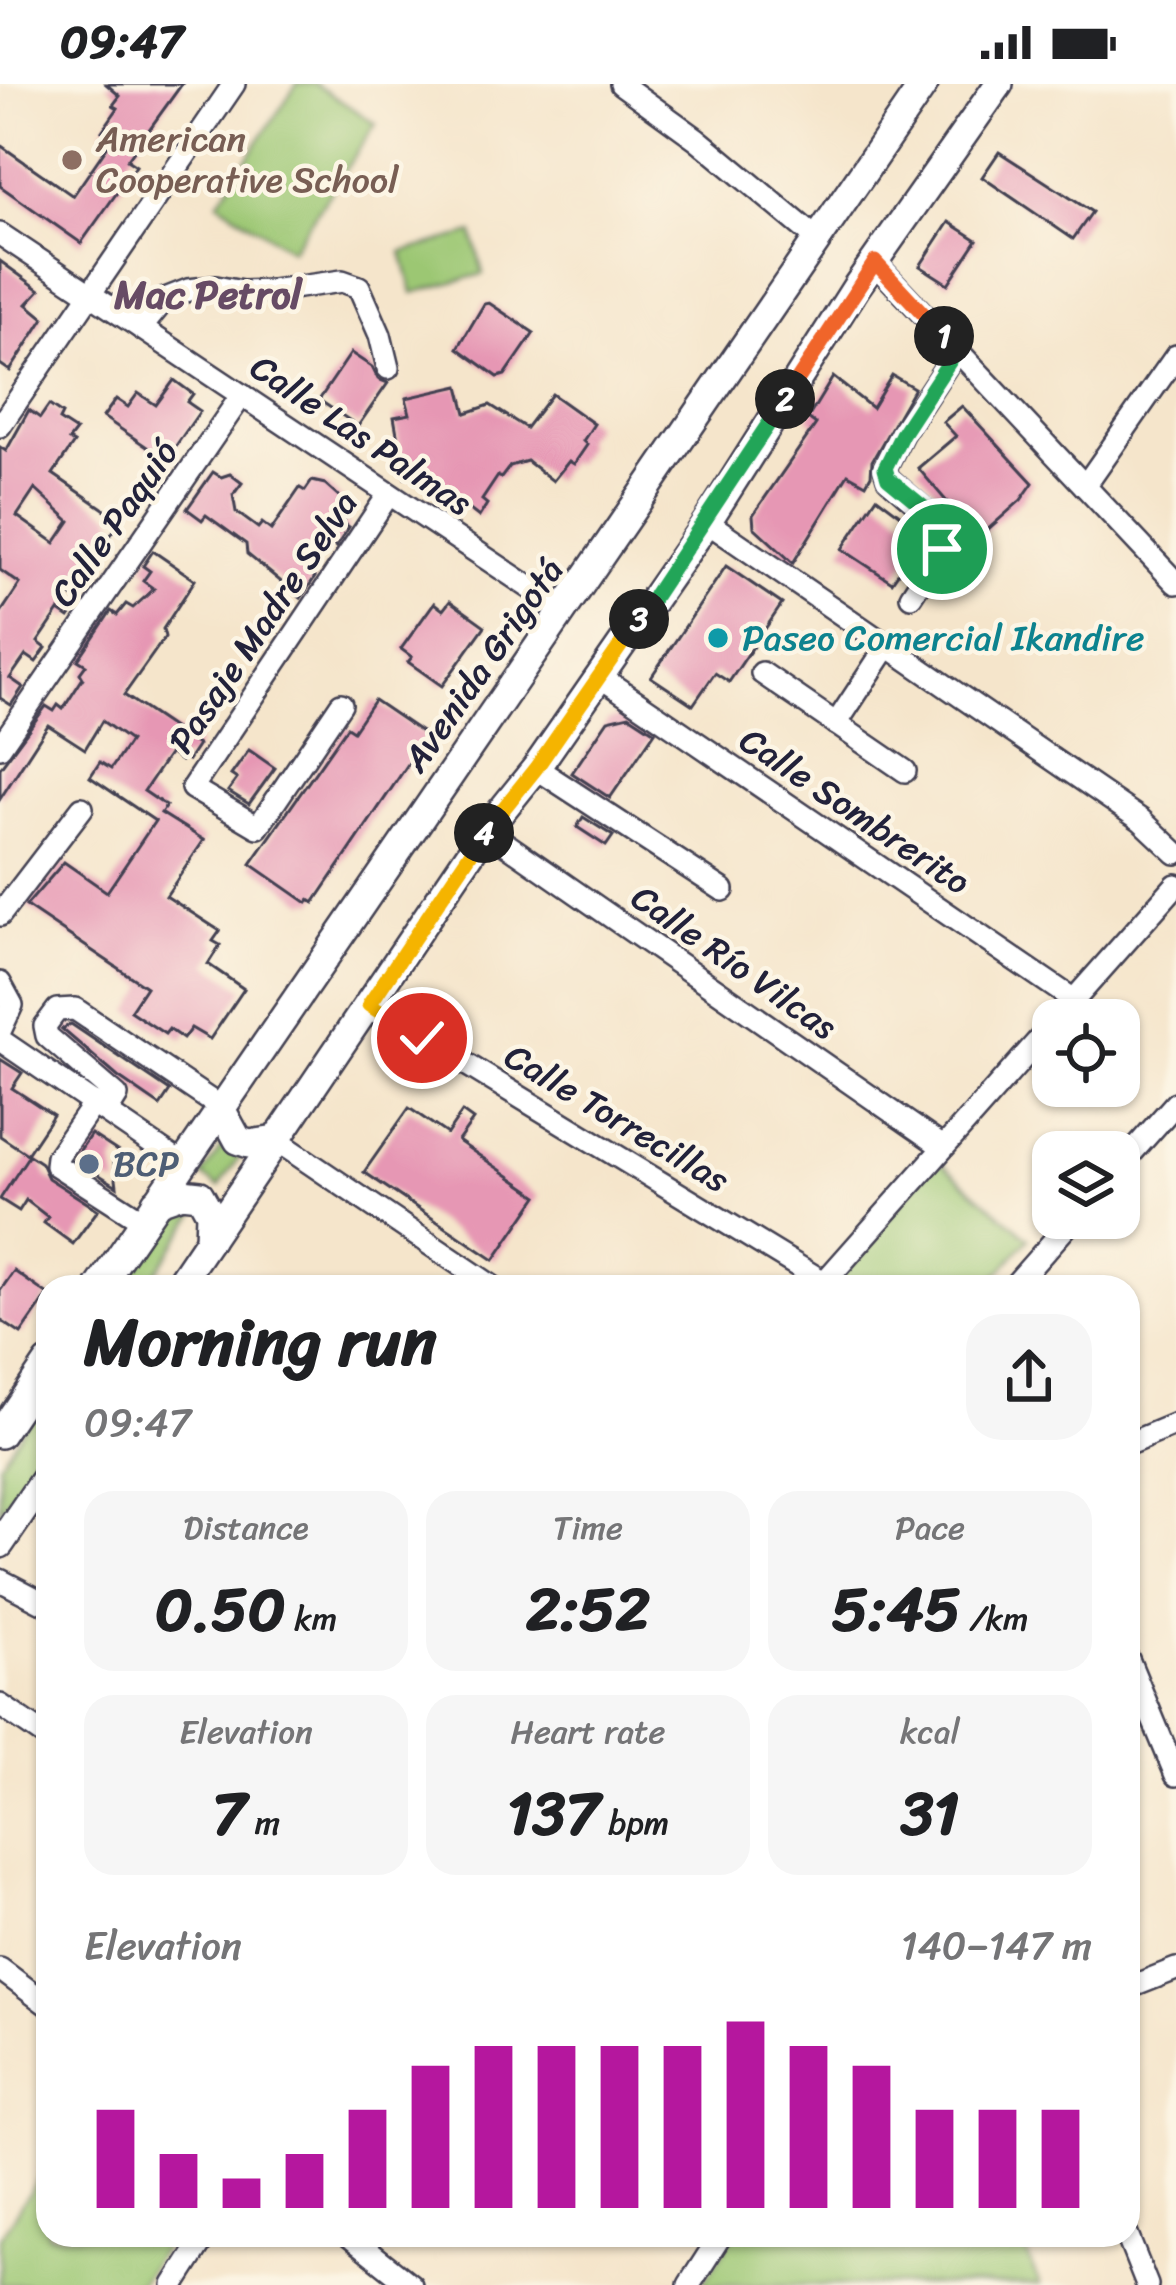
<!DOCTYPE html>
<meta charset="utf-8">
<style>
:root{--surface:#fff;--page:#f6f6f6;--text:#202124;--muted:#757577;--accent:#b5179e}
body{margin:0;font-family:Sriracha,sans-serif;background:var(--page);color:var(--text);height:100vh;display:flex;flex-direction:column;font-size:45px;white-space:nowrap}
*{box-sizing:border-box;margin:0}
p{font-size:39px;color:var(--muted)}
.icon{flex:none;width:66px;height:66px;fill:none;stroke:currentColor;stroke-width:2;stroke-linecap:round;stroke-linejoin:round}
.map{position:relative;flex:1;overflow:hidden}
.drawer{position:absolute;left:36px;top:1191px;width:1104px;height:972px;display:flex;flex-direction:column;background:var(--surface);border-radius:36px;box-shadow:0 3px 9px #0004}
.drawer>*{flex:none}
.controls{position:absolute;left:1032px;top:915px;display:grid;gap:24px}
.controls a{display:grid;place-items:center;width:108px;height:108px;border-radius:24px;background:var(--surface);box-shadow:0 3px 9px #0004;font-size:60px}
.pin{position:absolute;display:grid;place-items:center;width:102px;height:102px;color:#fff;margin:-51px;border:6px solid #fff;border-radius:50%;box-shadow:0 3px 12px #0007}
.km{position:absolute;width:60px;height:60px;margin:-30px;border-radius:50%;background:#222;color:#fff;font-size:33px;line-height:60px;text-align:center}
.round{display:grid;place-items:center;flex:none;width:126px;height:126px;border-radius:36px;background:var(--page)}
.headline{display:flex;align-items:center;justify-content:space-between;height:204px;padding:0 48px}
h1{font-size:66px;font-weight:800;line-height:90px}
.figures{display:grid;grid-template-columns:repeat(3,1fr);gap:18px;height:204px;padding:12px 48px}
.figures div{display:grid;align-content:center;border-radius:30px;background:var(--page);text-align:center}
.figures b{font-size:60px;font-weight:800}
.figures small{font-size:33px;font-weight:400}
.figures p{font-size:33px}
.chart{height:336px;padding:24px 48px}
.chart p{display:flex;justify-content:space-between}
.chart svg{width:100%;height:216px;margin-top:12px;stroke:var(--accent);stroke-width:6}
.status{display:flex;justify-content:space-between;align-items:center;height:84px;padding:0 60px;background:var(--surface);direction:ltr}
.status svg{height:33px;fill:currentColor}
.map>svg:first-child{display:block}
.green{fill:#9cc773;stroke:#5f7457;stroke-width:3}
.building{fill:#e697b4;fill-rule:evenodd}
.lines{fill:none;stroke-linecap:round;stroke-linejoin:round}
.minor-casing{stroke:#423f51;stroke-width:26}
.major-casing{stroke:#423f51;stroke-width:32}
.minor{stroke:#fff;stroke-width:21}
.major{stroke:#fff;stroke-width:27}
.split-1-casing{stroke:#fff;stroke-width:24}
.split-2-casing{stroke:#fff;stroke-width:24}
.split-3-casing{stroke:#fff;stroke-width:24}
.split-4-casing{stroke:#fff;stroke-width:24}
.split-5-casing{stroke:#fff;stroke-width:24}
.split-1{stroke:#22a559;stroke-width:15}
.split-2{stroke:#f0652b;stroke-width:15}
.split-3{stroke:#22a559;stroke-width:15}
.split-4{stroke:#f5b400;stroke-width:15}
.split-5{stroke:#f5b400;stroke-width:15}
.education-dot{fill:#8d6e63;stroke:#fcf5e5;stroke-width:4.5}
.culture-dot{fill:#0f9aa8;stroke:#fcf5e5;stroke-width:4.5}
.service-dot{fill:#5c6f8a;stroke:#fcf5e5;stroke-width:4.5}
.labels{text-anchor:middle;dominant-baseline:central;stroke-width:9;stroke-linejoin:round;paint-order:stroke}
.education-label{font-size:36px;fill:#785e54;stroke:#fcf5e5;text-anchor:start}
.street-label{font-size:36px;fill:#22223b;stroke:#fcf5e5}
.culture-label{font-size:36px;fill:#0d838f;stroke:#fcf5e5;text-anchor:start}
.service-label{font-size:36px;fill:#4e5e75;stroke:#fcf5e5;text-anchor:start}
.neighbourhood-label{font-size:39px;font-weight:bold;fill:#674b65;stroke:#fcf5e5}
</style>
<div class="status"><b>09:47</b><svg viewBox="0 0 49 12"><path d="M0 12V9h3v3zM5 12V6h3v6zM10 12V3h3v9zM15 12V0h3v12zM26 1h20v11H26zM47 4h2v5h-2z"/></svg></div>
<div class="map">
<svg width="1176" height="2201" viewBox="0 0 1176 2201">
<rect width="100%" height="100%" fill="#fcf5e5"/>
<filter id="ink" filterUnits="userSpaceOnUse"><feTurbulence type="fractalNoise" baseFrequency=".00833" numOctaves="2"/><feDisplacementMap in="SourceGraphic" scale="24" xChannelSelector="R" yChannelSelector="G"/><feConvolveMatrix kernelMatrix="1 2 1 2 8 2 1 2 1" color-interpolation-filters="sRGB"/></filter>
<filter id="wash" filterUnits="userSpaceOnUse"><feTurbulence type="fractalNoise" baseFrequency=".004" numOctaves="4" result="noise"/><feDisplacementMap in="SourceGraphic" scale="48" xChannelSelector="R" yChannelSelector="G"/><feGaussianBlur stdDeviation="2.7" result="paint"/><feColorMatrix in="noise" values="0 0 0 0 0 0 0 0 0 0 0 0 0 0 0 0 0 1.4 0 .05"/><feComposite in="paint" operator="in"/></filter>
<g filter="url(#wash)">
<rect width="100%" height="100%" fill="#f5e5cb"/>
<!-- green -->
<g class="green">
<polygon points="297,0 315,0 376,40 291,166 218,118"/>
<polygon points="473,149 483,190 413,209 402,168"/>
<polygon points="222,1062 239,1074 219,1103 202,1092"/>
<polygon points="936,1075 1029,1154 987,1203 845,1201 840,1192"/>
<polygon points="184,1117 201,1122 146,1203 124,1203"/>
<polygon points="48,1308 48,1358 0,1428 0,1379"/>
<polygon points="48,2080 48,2151 171,2151 138,2201 0,2201 0,2153"/>
<polygon points="734,2151 1019,2151 1040,2201 702,2201"/>
</g>
<g id="blocks">
<!-- building -->
<g class="building">
<polygon points="106,0 182,0 127,76 136,82 81,159 0,102 0,61 73,112 113,54 102,47 118,24 113,21 120,12"/>
<polygon points="999,68 1092,128 1073,155 982,93"/>
<polygon points="949,138 977,156 948,200 920,182"/>
<polygon points="0,177 40,206 27,220 44,234 10,287 0,280"/>
<polygon points="489,219 534,249 505,291 498,293 458,264 484,220"/>
<polygon points="351,269 372,283 378,295 388,299 358,342 319,316"/>
<polygon points="892,291 914,304 872,377 871,391 866,400 848,390 793,479 754,443 753,431 816,340 808,334 833,293 872,324"/>
<polygon points="174,296 193,310 187,318 200,327 166,376 103,333 116,315 128,323 138,309 156,321"/>
<polygon points="459,302 466,329 490,321 526,344 552,310 594,340 583,357 587,361 574,380 569,377 553,397 527,377 510,382 501,394 498,392 482,416 487,420 479,433 425,391 405,394 394,333 410,330 406,314"/>
<path d="M49,321L62,330L59,336L76,347L69,356L74,359L53,390L114,432L112,435L119,440L66,509L80,518L69,534L59,527L38,558L46,564L36,578L26,571L10,594L23,603L11,621L0,614V530L20,500L0,486V363L6,367L29,326L40,334ZM35,405L70,437L55,459L17,432Z"/>
<polygon points="962,322 1033,399 1021,416 978,454 918,384 956,352 943,338"/>
<polygon points="213,388 221,393 230,390 242,399 233,411 236,428 258,444 262,439 271,446 300,404 305,407 312,397 325,400 352,424 342,438 349,443 336,463 329,458 308,487 315,493 301,514 247,470 246,460 206,431 202,436 187,425"/>
<polygon points="877,413 925,449 892,498 842,465"/>
<polygon points="153,467 195,496 163,545 165,553 124,611 198,661 188,676 184,673 181,677 170,669 144,707 166,722 161,729 204,756 166,812 220,847 213,857 220,861 208,880 244,905 210,955 191,944 183,955 169,945 165,950 130,927 146,903 26,822 64,778 107,808 155,737 90,693 100,678 111,685 130,657 102,637 85,665 48,641 0,715 0,684 46,622 54,627 58,621 63,625 83,594 80,589 86,581 78,576 111,527 117,531 126,520 133,524 154,505 143,497 150,487 143,482"/>
<polygon points="726,482 782,520 729,598 715,589 693,621 651,593"/>
<polygon points="450,517 485,542 442,602 408,578 412,573 401,565 434,519 443,526"/>
<polygon points="374,616 427,652 314,819 309,816 307,819 251,780 347,643 353,647"/>
<polygon points="629,631 655,648 610,714 572,689 608,636"/>
<polygon points="249,666 275,684 249,720 228,707 237,695 231,691"/>
<polygon points="583,733 613,752 606,762 577,743"/>
<polygon points="71,940 170,1007 160,1022 118,993 62,945"/>
<polygon points="0,975 22,989 12,1004 53,1031 27,1070 0,1052"/>
<polygon points="409,1024 447,1050 462,1028 473,1036 458,1057 538,1112 494,1176 364,1088"/>
<polygon points="91,1050 120,1069 114,1079 117,1102 74,1075"/>
<polygon points="29,1071 41,1079 48,1094 98,1126 73,1160 44,1139 48,1133 26,1116 19,1127 0,1115"/>
<polygon points="14,1187 48,1211 21,1250 0,1236 0,1207"/>
</g>
</g>
</g>
<g filter="url(#ink)">
<use href="#blocks" fill-opacity="0" stroke="#423f51" stroke-width="3"/>
<g class="lines">
<!-- minor casing -->
<g class="minor-casing">
<g id="minor">
<polyline points="621,0 697,55 817,155"/>
<polyline points="0,150 565,527"/>
<polyline points="875,179 1176,499"/>
<polyline points="141,244 165,215 188,206 216,203 242,208 271,207 342,197 359,203 380,251 388,284"/>
<polyline points="0,342 234,0"/>
<polyline points="1085,402 1176,272"/>
<polyline points="707,438 1141,736 1176,769"/>
<path d="M911,512C960,437 947,449 888,394L885,384L902,350L957,266"/>
<polyline points="762,589 905,687"/>
<polyline points="599,592 1074,916"/>
<polyline points="341,620 258,743 192,704 389,410"/>
<polyline points="836,640 886,564"/>
<polyline points="0,663 242,311"/>
<polyline points="536,684 723,806"/>
<polyline points="486,746 943,1063"/>
<polyline points="0,831 82,724"/>
<polyline points="0,899 12,921 0,947"/>
<polyline points="369,921 832,1203"/>
<polyline points="1065,926 1176,801"/>
<polyline points="0,956 182,1080"/>
<polyline points="94,1019 57,1073 56,1081 143,1137"/>
<polyline points="107,1028 117,1012 47,952 45,942 57,926 75,925 220,1023"/>
<polyline points="276,1056 493,1203"/>
<polyline points="1119,1083 1176,1019"/>
<polyline points="820,1203 1053,940"/>
<polyline points="1013,1203 1074,1134"/>
<polyline points="1128,1360 1176,1340"/>
<polyline points="0,1496 48,1521"/>
<polyline points="1128,1575 1176,1691"/>
<polyline points="0,1621 48,1654"/>
<polyline points="0,1885 48,1921"/>
<polyline points="1128,1904 1176,1885"/>
<polyline points="348,2151 411,2201"/>
<polyline points="1127,2151 1147,2201"/>
<polyline points="174,2201 206,2151"/>
<polyline points="689,2201 721,2151"/>
</g>
</g>
<!-- major casing -->
<g class="major-casing">
<g id="major">
<polyline points="220,1023 238,1056 249,1060 276,1056"/>
<polyline points="156,1118 182,1109 200,1111 210,1129 209,1156"/>
<polyline points="99,1203 924,0"/>
<polyline points="177,1203 486,746 536,684 707,438 857,202 999,0"/>
<polyline points="0,1350 48,1279"/>
<polyline points="0,1460 48,1390"/>
</g>
</g>
<!-- minor -->
<use href="#minor" class="minor"/>
<!-- major -->
<use href="#major" class="major"/>
</g>
</g>
<g class="lines" filter="url(#ink)">
<!-- split-1 casing -->
<g class="split-1-casing">
<polyline id="split-1" points="942,465 939,436 888,394 885,384 902,350 957,266 944,252"/>
</g>
<!-- split-2 casing -->
<g class="split-2-casing">
<polyline id="split-2" points="785,315 875,178 944,252"/>
</g>
<!-- split-3 casing -->
<g class="split-3-casing">
<polyline id="split-3" points="639,535 785,315"/>
</g>
<!-- split-4 casing -->
<g class="split-4-casing">
<polyline id="split-4" points="484,749 536,684 639,535"/>
</g>
<!-- split-5 casing -->
<g class="split-5-casing">
<polyline id="split-5" points="422,954 369,921 484,749"/>
</g>
<!-- split-1 -->
<use href="#split-1" class="split-1"/>
<!-- split-2 -->
<use href="#split-2" class="split-2"/>
<!-- split-3 -->
<use href="#split-3" class="split-3"/>
<!-- split-4 -->
<use href="#split-4" class="split-4"/>
<!-- split-5 -->
<use href="#split-5" class="split-5"/>
</g>
<!-- markers -->
<circle class="education-dot" cx="72" cy="76" r="12"/>
<circle class="culture-dot" cx="718" cy="554" r="12"/>
<circle class="service-dot" cx="89" cy="1080" r="12"/>
<g class="labels">
<!-- education labels -->
<g class="education-label">
<text x="96" y="55">American<tspan x="96" dy="41">Cooperative School</tspan></text>
</g>
<!-- street labels -->
<g class="street-label">
<text transform="translate(361 351) rotate(34)">Calle Las Palmas</text>
<text transform="translate(114 439) rotate(-55)">Calle Paquió</text>
<text transform="translate(263 538) rotate(-56)">Pasaje Madre Selva</text>
<text transform="translate(483 581) rotate(-55)">Avenida Grigotá</text>
<text transform="translate(855 727) rotate(34)">Calle Sombrerito</text>
<text transform="translate(734 878) rotate(35)">Calle Río Vilcas</text>
<text transform="translate(617 1034) rotate(31)">Calle Torrecillas</text>
</g>
<!-- culture labels -->
<g class="culture-label">
<text x="742" y="554">Paseo Comercial Ikandire</text>
</g>
<!-- service labels -->
<g class="service-label">
<text x="113" y="1080">BCP</text>
</g>
<!-- neighbourhood labels -->
<g class="neighbourhood-label">
<text x="208" y="210">Mac Petrol</text>
</g>
</g>
</svg>
<div class="controls">
<a><svg class="icon" aria-label="locate" viewBox="0 0 24 24"><circle cx="12" cy="12" r="6"/><path d="M12 2v4M12 18v4M2 12h4M18 12h4"/></svg></a>
<a><svg class="icon" aria-label="layers" viewBox="0 0 24 24"><path d="M12 4l9 5-9 5-9-5zM3 14l9 5 9-5"/></svg></a>
</div>
<div class="pin" style="left:942px;top:465px;background:#1e9e55"><svg class="icon" aria-label="arrive" viewBox="0 0 24 24"><path d="M6 21V4h12l-3 4 3 4H6"/></svg></div>
<div class="pin" style="left:422px;top:954px;background:#d93025"><svg class="icon" aria-label="check" viewBox="0 0 24 24"><path d="M5 12l5 5 9-10"/></svg></div>
<b class="km" style="left:944px;top:252px">1</b>
<b class="km" style="left:785px;top:315px">2</b>
<b class="km" style="left:639px;top:535px">3</b>
<b class="km" style="left:484px;top:749px">4</b>
<section class="drawer">
<div class="headline"><div><h1>Morning run</h1><p>09:47</p></div><a class="round"><svg class="icon" aria-label="share" viewBox="0 0 24 24"><path d="M12 15V3M7 8l5-5 5 5M5 13v7h14v-7"/></svg></a></div>
<div class="figures">
<div><p>Distance</p><b>0.50<small> km</small></b></div>
<div><p>Time</p><b>2:52</b></div>
<div><p>Pace</p><b>5:45<small> /km</small></b></div>
</div>
<div class="figures">
<div><p>Elevation</p><b>7<small> m</small></b></div>
<div><p>Heart rate</p><b>137<small> bpm</small></b></div>
<div><p>kcal</p><b>31</b></div>
</div>
<div class="chart"><p><span>Elevation</span>140–147 m</p>
<svg viewBox="0 0 160 44" preserveAspectRatio="none"><path d="M5 44V24M15 44V33M25 44V38M35 44V33M45 44V24M55 44V15M65 44V11M75 44V11M85 44V11M95 44V11M105 44V6M115 44V11M125 44V15M135 44V24M145 44V24M155 44V24"/></svg>
</div>
</section>
</div>
